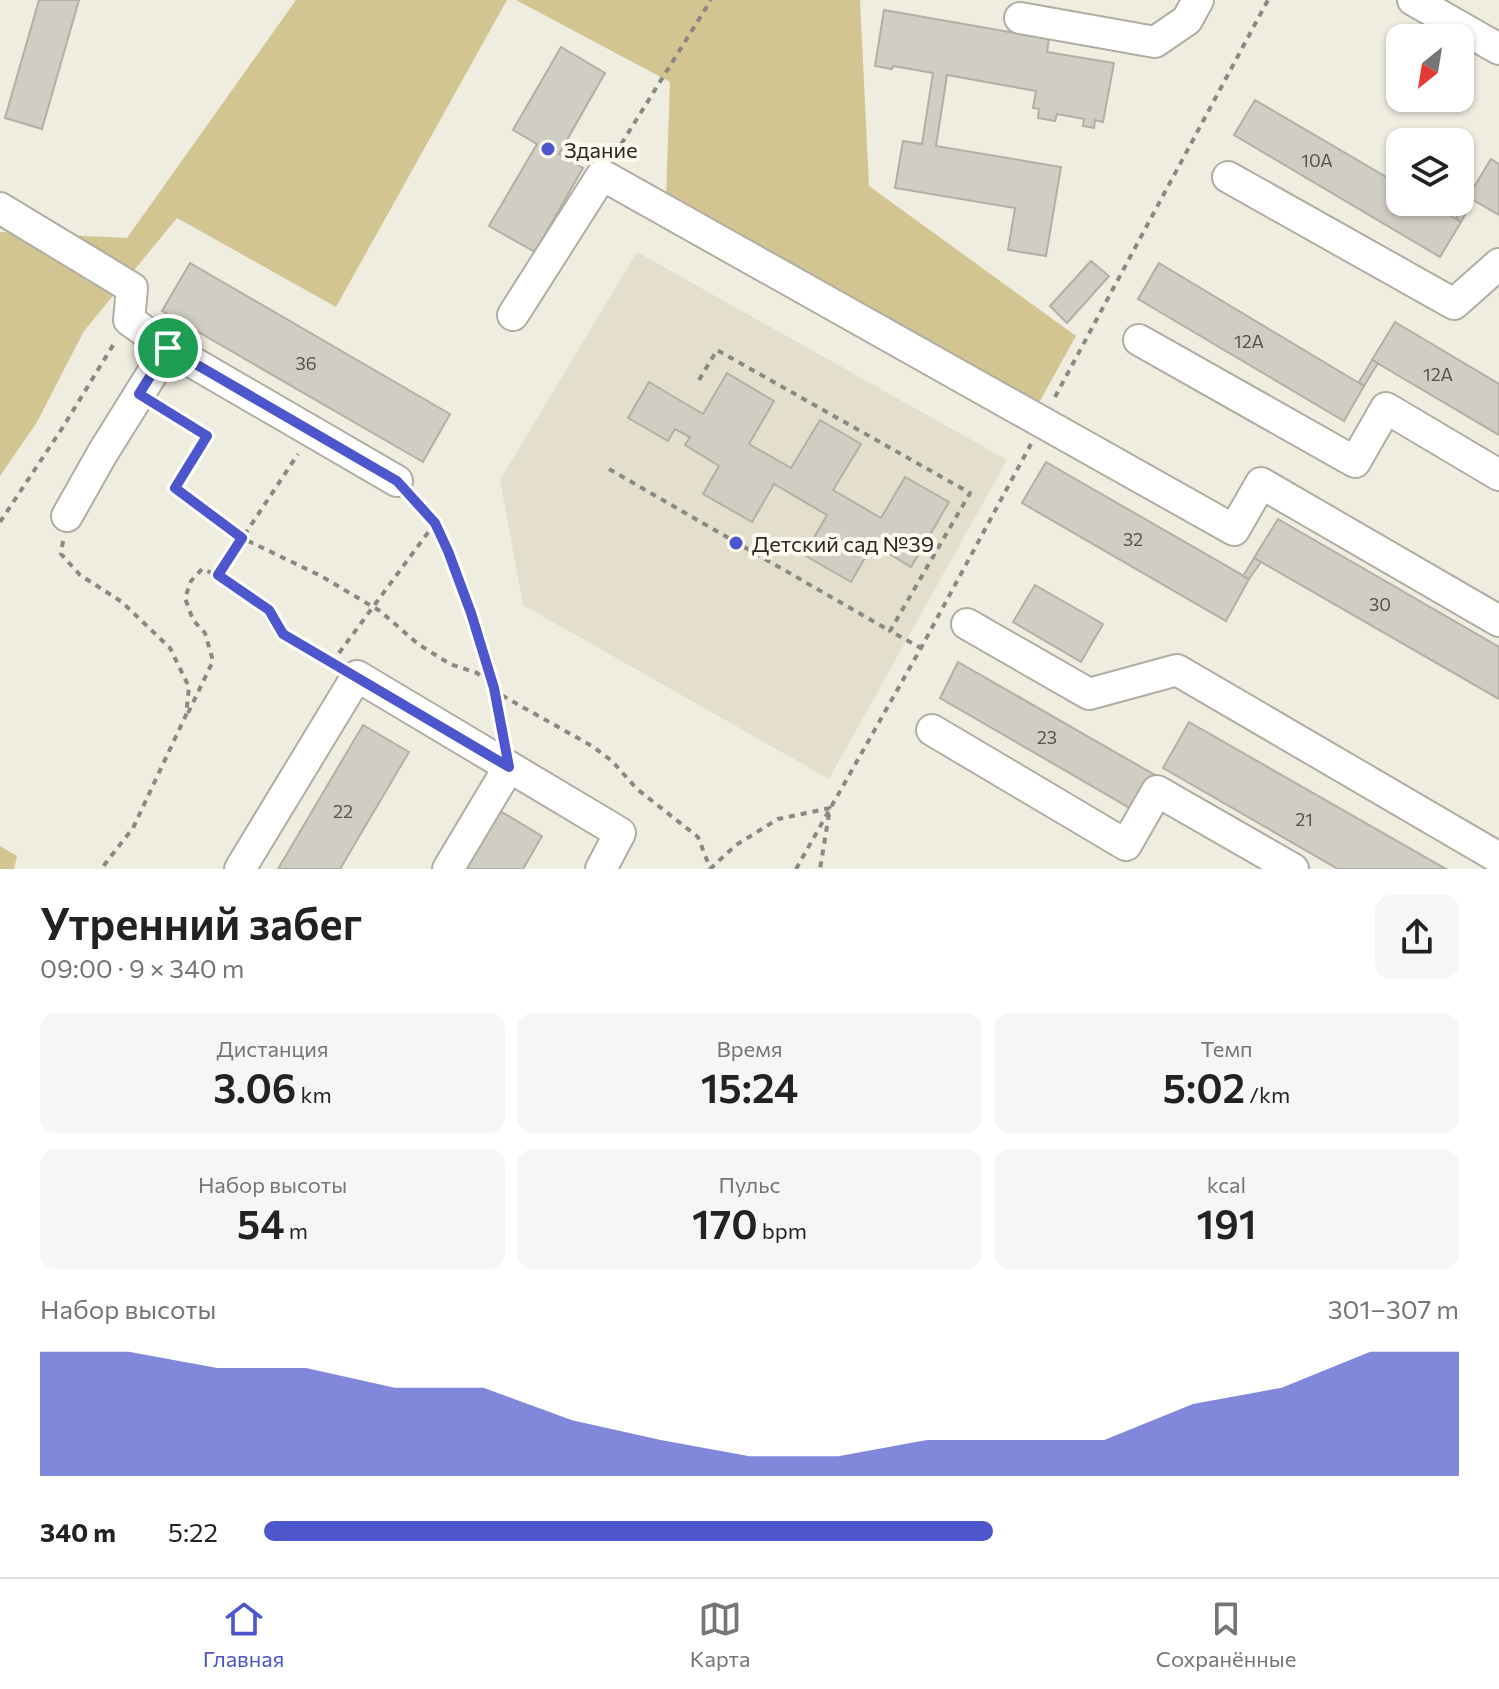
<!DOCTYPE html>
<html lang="ru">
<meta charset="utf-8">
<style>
:root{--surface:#fff;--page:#f6f6f6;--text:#222;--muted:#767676;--line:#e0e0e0;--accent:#4d56cc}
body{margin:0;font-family:Commissioner,sans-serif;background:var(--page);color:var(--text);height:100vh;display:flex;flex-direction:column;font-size:30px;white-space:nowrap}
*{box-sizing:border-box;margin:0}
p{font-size:26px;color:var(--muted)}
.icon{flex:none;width:44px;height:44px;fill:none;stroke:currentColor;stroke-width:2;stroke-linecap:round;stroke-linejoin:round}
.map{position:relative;height:869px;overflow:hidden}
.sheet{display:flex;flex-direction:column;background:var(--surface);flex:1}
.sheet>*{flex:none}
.needle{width:52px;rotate:210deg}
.fabs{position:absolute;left:1386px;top:24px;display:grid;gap:16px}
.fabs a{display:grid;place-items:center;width:88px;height:88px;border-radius:16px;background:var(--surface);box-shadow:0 2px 6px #0004;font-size:40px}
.pin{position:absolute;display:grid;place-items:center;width:68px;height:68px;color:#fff;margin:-34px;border:4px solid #fff;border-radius:50%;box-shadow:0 2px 8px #0007}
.round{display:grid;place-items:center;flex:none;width:84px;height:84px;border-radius:16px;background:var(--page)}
.headline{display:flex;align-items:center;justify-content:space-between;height:136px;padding:0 40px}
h1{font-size:44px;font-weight:600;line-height:60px}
.stats{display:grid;grid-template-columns:repeat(3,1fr);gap:12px;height:136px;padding:8px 40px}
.stats div{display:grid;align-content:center;border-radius:16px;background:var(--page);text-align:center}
.stats b{font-size:40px;font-weight:600}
.stats small{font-size:22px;font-weight:400}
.stats p{font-size:22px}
.chart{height:224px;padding:16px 40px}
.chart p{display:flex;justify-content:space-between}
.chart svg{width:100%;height:144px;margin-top:8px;fill:var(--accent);opacity:.7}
ul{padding:0 40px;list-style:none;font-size:26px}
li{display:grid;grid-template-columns:128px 96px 1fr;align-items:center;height:60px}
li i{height:20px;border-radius:10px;background:var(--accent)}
.tab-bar{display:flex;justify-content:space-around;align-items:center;height:112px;border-top:2px solid var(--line);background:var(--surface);font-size:22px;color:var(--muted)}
.tab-bar a{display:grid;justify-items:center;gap:4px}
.tab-bar .on{color:var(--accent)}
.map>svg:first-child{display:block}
.built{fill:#e4dfcc}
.green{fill:#d3c591}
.building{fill:#d0cdc2;stroke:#b2afa4;stroke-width:2}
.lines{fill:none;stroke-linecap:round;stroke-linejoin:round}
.minor-casing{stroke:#b0ada2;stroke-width:34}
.path{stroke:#8a8880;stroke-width:4;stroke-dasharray:6 6;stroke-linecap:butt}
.minor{stroke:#fff;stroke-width:30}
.route-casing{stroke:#fff;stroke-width:16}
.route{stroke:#4d56cc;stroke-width:10}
.poi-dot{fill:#4d56cc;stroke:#fcf9ee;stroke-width:3}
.labels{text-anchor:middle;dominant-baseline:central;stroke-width:8;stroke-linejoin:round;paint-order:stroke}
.number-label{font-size:18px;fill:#54524c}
.poi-label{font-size:22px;fill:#2a2925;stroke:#fcf9ee;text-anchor:start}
</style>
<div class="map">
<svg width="1499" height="869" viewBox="0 0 1499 869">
<rect width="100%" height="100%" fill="#efece0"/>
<!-- built -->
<polygon class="built" points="637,252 1007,460 829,779 523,605 500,480"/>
<!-- green -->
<g class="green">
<polygon points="296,0 507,0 336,307 177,218 84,331 37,422 0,476 0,232 127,238"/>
<polygon points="516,0 860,0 869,186 1076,336 1036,408 666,197 670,82"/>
<polygon points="0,846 17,856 14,869 0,869"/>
</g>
<!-- building -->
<g class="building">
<polygon points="39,0 79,0 42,129 5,118"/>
<polygon points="884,10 1049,39 1047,52 1114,63 1103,122 1095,120 1094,128 1083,126 1084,119 1057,114 1055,121 1038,118 1039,109 1033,108 1036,91 947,75 936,146 1061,167 1046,256 1008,250 1015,208 895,188 903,141 922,144 933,73 893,66 892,69 875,66"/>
<polygon points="561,47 605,73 559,154 583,168 535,252 489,226 537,144 513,130"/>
<polygon points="1255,100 1400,185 1400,202 1428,202 1461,222 1440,257 1234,135"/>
<polygon points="1491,159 1499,164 1499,215 1468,197"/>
<polygon points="1468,197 1473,200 1461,222 1456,218"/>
<polygon points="1091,261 1109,276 1067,323 1050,306"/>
<polygon points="190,263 450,414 423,462 162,311"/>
<polygon points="1159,263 1364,386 1344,421 1138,299"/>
<polygon points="1395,322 1499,384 1499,435 1372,360"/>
<polygon points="1372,360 1378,363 1364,386 1359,382"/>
<polygon points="727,373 774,401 749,444 791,468 820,420 861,444 833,490 881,518 905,477 949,502 911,567 873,544 851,582 804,555 827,515 774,484 752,522 703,494 719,466 685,445 690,437 675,429 668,441 628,418 649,382 703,414"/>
<polygon points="1046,462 1249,579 1226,621 1022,503"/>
<polygon points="1278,519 1499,647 1499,699 1254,558"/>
<polygon points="1254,558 1261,562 1249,579 1243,576"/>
<polygon points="1035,585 1103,624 1081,662 1013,622"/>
<polygon points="958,662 1155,775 1135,811 940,698"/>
<polygon points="1189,722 1446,869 1338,869 1163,768"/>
<polygon points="363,725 409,752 340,869 278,869"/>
<polygon points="495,808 542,836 523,869 458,869"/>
</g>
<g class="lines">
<!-- minor casing -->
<g class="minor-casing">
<g id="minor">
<polyline points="1413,0 1499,49"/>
<polyline points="1020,18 1155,42 1187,20 1198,0"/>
<polyline points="1228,177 1454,304 1499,264"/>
<polyline points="0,208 132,288 129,320 168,348 397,481"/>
<polyline points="513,315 602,175 1234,530 1261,483 1499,621"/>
<polyline points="1139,340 1355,462 1386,408 1499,475"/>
<polyline points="67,516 102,454 168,348"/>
<polyline points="967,624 1089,694 1177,670 1499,858"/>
<polyline points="932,730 1126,845 1157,791 1293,869"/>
<polyline points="240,869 357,676 620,833 601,869"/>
<polyline points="448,869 509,767"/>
</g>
</g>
<!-- path -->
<g class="path">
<polyline points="615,154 711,0"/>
<polyline points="699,380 717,350 970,493 890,631 921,648"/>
<polyline points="1055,397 1268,0"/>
<polyline points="162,408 207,436 175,488 242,538 321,576 380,611 418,644 450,664 477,673 503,696 592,746 612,761 637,789 698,837 710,868"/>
<polyline points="609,469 890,631"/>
<polyline points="415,501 435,523 448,551 471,613 494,688 503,733"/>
<polyline points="0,522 63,427 115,342"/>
<polyline points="63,541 61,554 80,575 122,602 170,648 189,687 186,715 133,828 101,869"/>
<polyline points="218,575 298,454"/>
<polyline points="339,653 435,523"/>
<polyline points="188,713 213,661 205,633 193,620 185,598 191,581 202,569 222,577 269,610 283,634 334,662"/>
<polyline points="710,869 736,845 778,819 830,808 820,869"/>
<polyline points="796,869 921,648 1031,444"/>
</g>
<!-- minor -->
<use href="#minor" class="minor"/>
</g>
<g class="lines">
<!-- route casing -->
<g class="route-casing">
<polygon id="route" points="168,348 397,481 435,523 448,551 471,613 494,688 509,767 283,634 269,610 218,575 242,538 175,488 207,436 139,394"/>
</g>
<!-- route -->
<use href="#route" class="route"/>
</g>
<!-- markers -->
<g class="poi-dot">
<circle cx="548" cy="149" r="8"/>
<circle cx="736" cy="543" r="8"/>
</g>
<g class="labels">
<!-- number labels -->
<g class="number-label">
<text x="1317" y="160">10А</text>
<text x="1249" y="341">12А</text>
<text x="306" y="363">36</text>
<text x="1438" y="374">12А</text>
<text x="1133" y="539">32</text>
<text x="1380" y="604">30</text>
<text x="1047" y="737">23</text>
<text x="343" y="811">22</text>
<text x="1304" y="819">21</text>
</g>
<!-- poi labels -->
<g class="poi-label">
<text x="564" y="149">Здание</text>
<text x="752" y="543">Детский сад №39</text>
</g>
</g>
</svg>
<div class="fabs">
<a><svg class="needle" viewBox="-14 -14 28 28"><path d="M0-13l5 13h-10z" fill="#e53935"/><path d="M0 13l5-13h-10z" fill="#767676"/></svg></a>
<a><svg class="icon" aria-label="layers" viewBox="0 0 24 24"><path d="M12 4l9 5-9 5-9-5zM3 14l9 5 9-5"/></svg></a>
</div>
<div class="pin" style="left:168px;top:348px;background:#1e9e55"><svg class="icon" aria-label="arrive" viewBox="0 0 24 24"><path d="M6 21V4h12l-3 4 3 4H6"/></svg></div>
</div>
<section class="sheet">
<div class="headline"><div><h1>Утренний забег</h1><p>09:00 · 9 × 340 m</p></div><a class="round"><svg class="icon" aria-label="share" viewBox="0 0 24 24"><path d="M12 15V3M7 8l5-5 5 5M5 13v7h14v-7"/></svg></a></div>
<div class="stats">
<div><p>Дистанция</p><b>3.06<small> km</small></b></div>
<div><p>Время</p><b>15:24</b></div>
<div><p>Темп</p><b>5:02<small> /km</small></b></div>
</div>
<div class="stats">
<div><p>Набор высоты</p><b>54<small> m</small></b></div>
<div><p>Пульс</p><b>170<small> bpm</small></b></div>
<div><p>kcal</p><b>191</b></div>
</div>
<div class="chart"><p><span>Набор высоты</span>301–307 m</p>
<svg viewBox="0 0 160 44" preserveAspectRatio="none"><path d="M0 44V6L10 6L20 11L30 11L40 17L50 17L60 27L70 33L80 38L90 38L100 33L110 33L120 33L130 22L140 17L150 6L160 6V44z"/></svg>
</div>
<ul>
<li><b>340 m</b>5:22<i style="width:61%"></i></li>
</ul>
</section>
<nav class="tab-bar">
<a class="on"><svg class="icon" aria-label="home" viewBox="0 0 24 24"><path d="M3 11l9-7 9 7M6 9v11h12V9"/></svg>Главная</a>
<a><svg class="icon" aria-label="map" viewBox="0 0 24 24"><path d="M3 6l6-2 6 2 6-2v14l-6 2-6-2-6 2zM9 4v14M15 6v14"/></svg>Карта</a>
<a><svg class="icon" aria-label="saved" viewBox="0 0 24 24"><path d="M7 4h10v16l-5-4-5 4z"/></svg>Сохранённые</a>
</nav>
